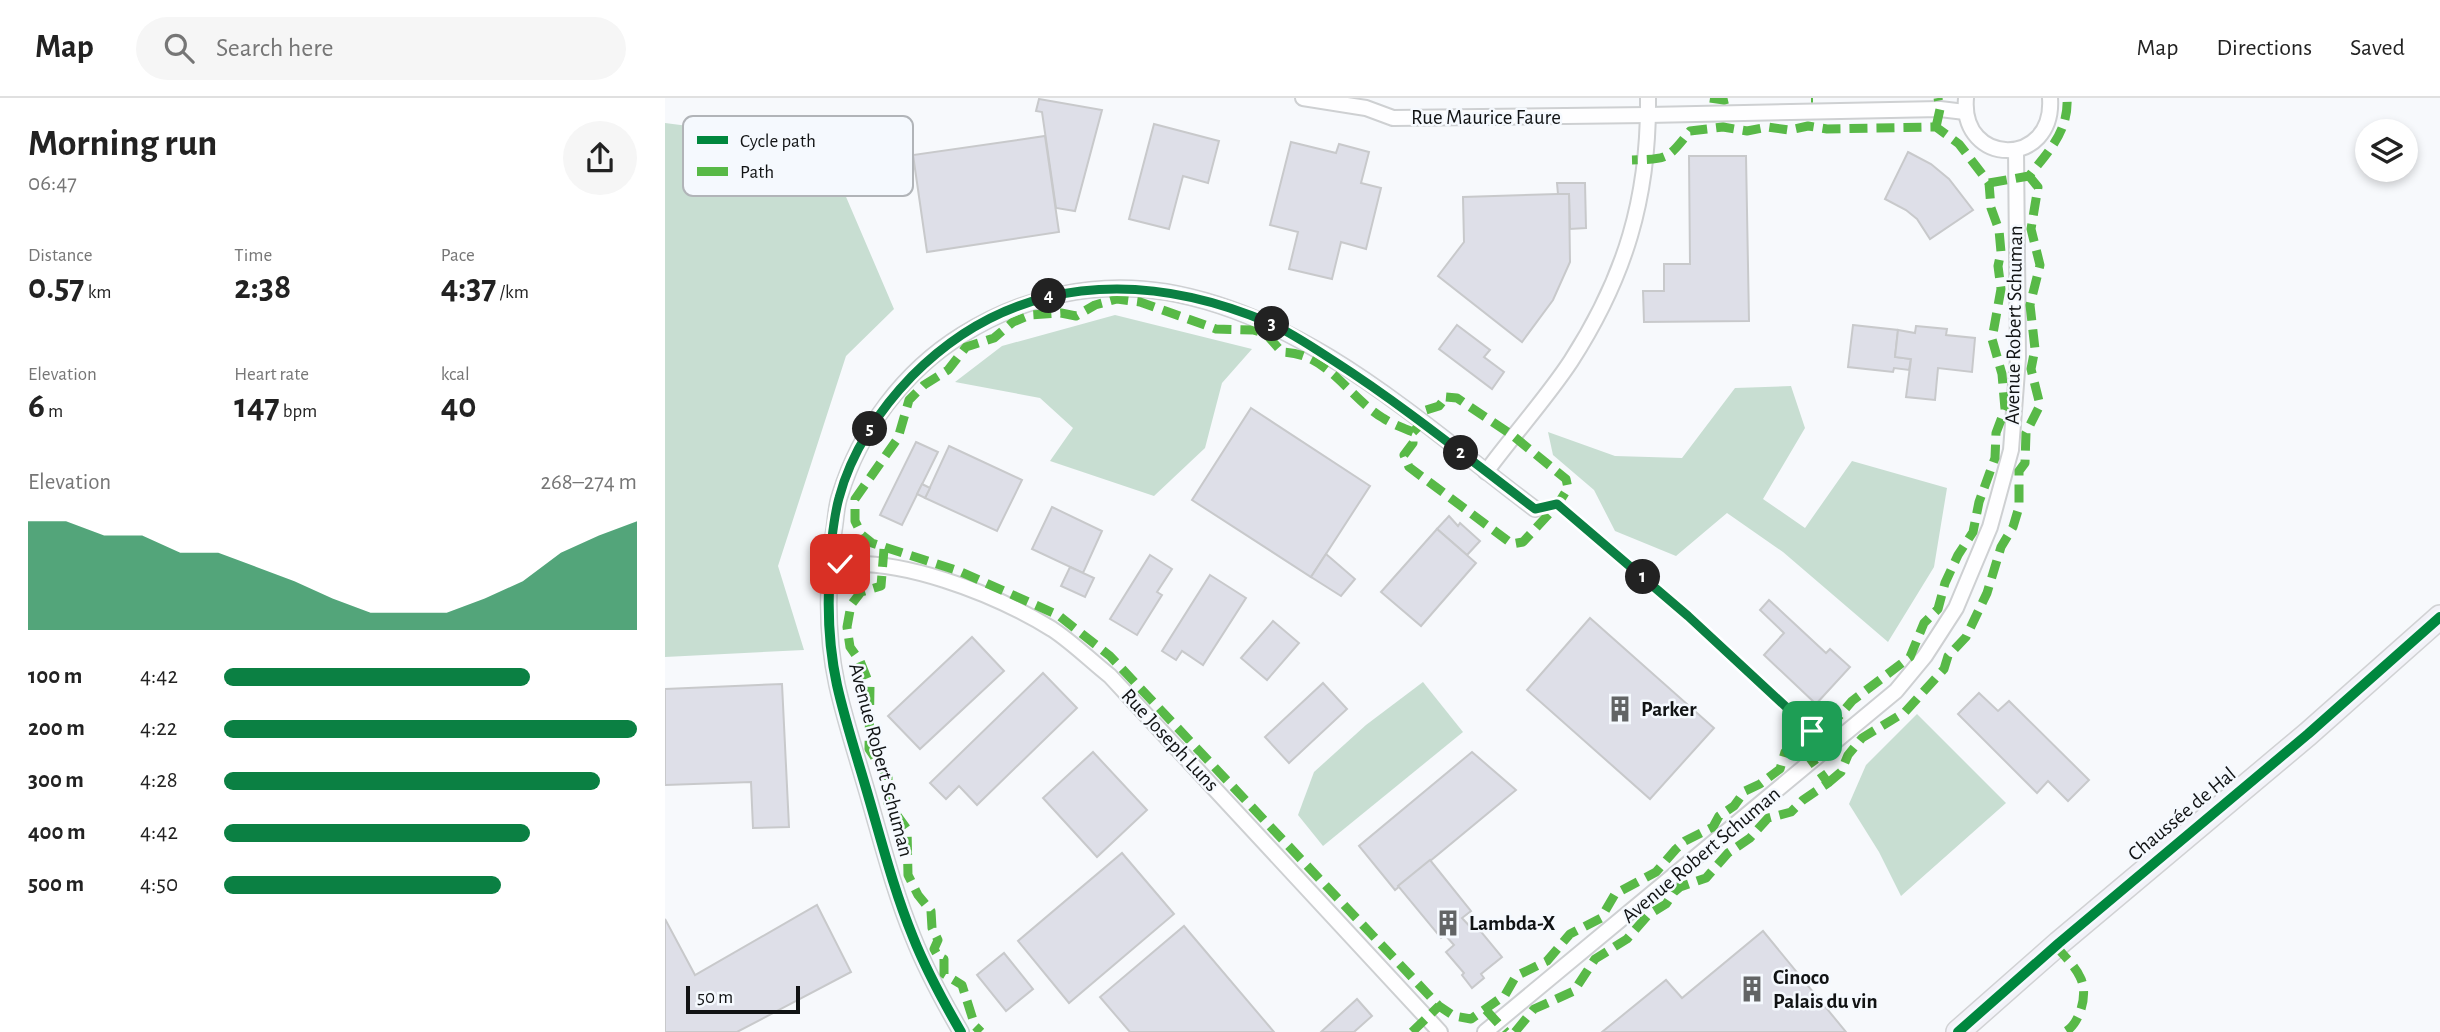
<!DOCTYPE html>
<meta charset="utf-8">
<style>
:root{--surface:#fff;--page:#f6f6f6;--text:#222;--muted:#767676;--line:#e0e0e0;--accent:#0b8043}
body{margin:0;font-family:"Alegreya Sans",sans-serif;background:var(--page);color:var(--text);height:100vh;display:flex;flex-direction:column;font-size:26px;white-space:nowrap}
*{box-sizing:border-box;margin:0}
p{font-size:23px;color:var(--muted)}
.icon{flex:none;width:38px;height:38px;fill:none;stroke:currentColor;stroke-width:2;stroke-linecap:round;stroke-linejoin:round}
.map{position:relative;flex:1;overflow:hidden}
.details{display:flex;flex-direction:column;background:var(--surface);width:665px}
.details>*{flex:none}
.fabs{position:absolute;left:1690px;top:21px;display:grid;gap:14px}
.fabs a{display:grid;place-items:center;width:63px;height:63px;border-radius:50%;background:var(--surface);box-shadow:0 4px 10px #0003;font-size:35px}
.scale{position:absolute;left:21px;bottom:18px;width:114px;box-sizing:border-box;padding-left:7px;border:4px solid #111314;border-top:0;font-size:19px;line-height:24px;white-space:nowrap;color:#111314;-webkit-text-stroke:5px #f5f9fe;paint-order:stroke}
.pin{position:absolute;display:grid;place-items:center;width:60px;height:60px;color:#fff;margin:-30px;border-radius:14px;box-shadow:0 4px 10px #0006}
.km{position:absolute;width:35px;height:35px;margin:-18px;border-radius:50%;background:#222;color:#fff;font-size:19px;line-height:35px;text-align:center}
.round{display:grid;place-items:center;flex:none;width:74px;height:74px;border-radius:37px;background:var(--page)}
.summary{display:flex;align-items:center;justify-content:space-between;height:119px;padding:0 28px}
h1{font-size:38px;font-weight:600;line-height:52px}
.figures{display:grid;grid-template-columns:repeat(3,1fr);gap:10px;height:119px;padding:7px 28px}
.figures div{display:grid;align-content:center}
.figures b{font-size:35px;font-weight:600}
.figures small{font-size:19px;font-weight:400}
.figures p{font-size:19px}
.chart{height:196px;padding:14px 28px}
.chart p{display:flex;justify-content:space-between}
.chart svg{width:100%;height:126px;margin-top:7px;fill:var(--accent);opacity:.7}
ul{padding:0 28px;list-style:none;font-size:23px}
li{display:grid;grid-template-columns:112px 84px 1fr;align-items:center;height:52px}
li i{height:18px;border-radius:9px;background:var(--accent)}
header{display:flex;align-items:center;gap:42px;box-sizing:border-box;height:98px;padding:0 35px;background:var(--surface);border-bottom:2px solid var(--line)}
header strong{font-size:33px}
nav{display:flex;gap:38px;margin-inline-start:auto;font-size:24px}
.search{width:490px;height:63px;background:var(--page);display:flex;align-items:center;gap:18px;box-sizing:border-box;padding:0 24px;border-radius:38px;color:var(--muted);font-size:26px}
main{display:flex;flex:1;min-height:0}
.map>svg:first-child{display:block}
.forest{fill:#c8ded2}
.building{fill:#dedfe8;stroke:#c8c9cb;stroke-width:2}
.lines{fill:none;stroke-linecap:round;stroke-linejoin:round}
.minor-casing{stroke:#ced0d2;stroke-width:18}
.primary-casing{stroke:#d1d2d4;stroke-width:26}
.minor{stroke:#fefeff;stroke-width:14}
.primary{stroke:#f2f2f8;stroke-width:23}
.quiet{stroke:#58b947;stroke-width:9;stroke-dasharray:18 9;stroke-linecap:butt}
.cycleway-casing{stroke:#f5f9fe;stroke-width:15}
.cycleway{stroke:#00873e;stroke-width:10}
.route-casing{stroke:#fff;stroke-width:14}
.route{stroke:#0b8043;stroke-width:9}
.labels{text-anchor:middle;dominant-baseline:central;stroke-width:5;stroke-linejoin:round;paint-order:stroke}
.street-label{font-size:21px;fill:#111314;stroke:#f5f9fe}
.poi-label{font-size:21px;font-weight:bold;fill:#111314;stroke:#f5f9fe;text-anchor:start}
.key{fill:#f5f9fe;stroke:#b1b4b8;stroke-width:2}
.key-label{font-size:19px;fill:#111314}
</style>
<header>
<strong>Map</strong>
<div class="search"><svg class="icon" aria-label="search" viewBox="0 0 24 24"><circle cx="10" cy="10" r="6"/><path d="M15 15l6 6"/></svg>Search here</div>
<nav><a>Map</a><a>Directions</a><a>Saved</a></nav>
</header>
<main>
<section class="details">
<div class="summary"><div><h1>Morning run</h1><p>06:47</p></div><a class="round"><svg class="icon" aria-label="share" viewBox="0 0 24 24"><path d="M12 15V3M7 8l5-5 5 5M5 13v7h14v-7"/></svg></a></div>
<div class="figures">
<div><p>Distance</p><b>0.57<small> km</small></b></div>
<div><p>Time</p><b>2:38</b></div>
<div><p>Pace</p><b>4:37<small> /km</small></b></div>
</div>
<div class="figures">
<div><p>Elevation</p><b>6<small> m</small></b></div>
<div><p>Heart rate</p><b>147<small> bpm</small></b></div>
<div><p>kcal</p><b>40</b></div>
</div>
<div class="chart"><p><span>Elevation</span>268–274 m</p>
<svg viewBox="0 0 160 44" preserveAspectRatio="none"><path d="M0 44V6L10 6L20 11L30 11L40 17L50 17L60 22L70 27L80 33L90 38L100 38L110 38L120 33L130 27L140 17L150 11L160 6V44z"/></svg>
</div>
<ul>
<li><b>100 m</b>4:42<i style="width:74%"></i></li>
<li><b>200 m</b>4:22<i style="width:100%"></i></li>
<li><b>300 m</b>4:28<i style="width:91%"></i></li>
<li><b>400 m</b>4:42<i style="width:74%"></i></li>
<li><b>500 m</b>4:50<i style="width:67%"></i></li>
</ul>
</section>
<div class="map">
<svg width="1775" height="934" viewBox="0 0 1775 934">
<rect width="100%" height="100%" fill="#f7f9fc"/>
<!-- forest -->
<g class="forest">
<polygon points="0,25 101,38 155,38 229,211 181,258 113,468 139,552 0,559"/>
<polygon points="450,217 587,251 557,285 540,350 489,398 385,363 408,330 375,300 290,284 337,248"/>
<polygon points="1126,288 1140,330 1098,401 1140,430 1187,363 1282,390 1269,469 1223,544 1118,454 1062,415 1011,458 950,433 929,392 888,357 883,334 950,358 1017,360 1070,290"/>
<polygon points="758,584 798,634 658,748 633,717 649,674 701,627"/>
<polygon points="1252,616 1341,705 1236,798 1214,754 1184,706 1201,667"/>
</g>
<!-- building -->
<g class="building">
<polygon points="374,1 437,12 410,113 391,110 377,14 371,13"/>
<polygon points="489,26 554,43 543,85 518,78 504,131 464,121"/>
<polygon points="380,38 394,134 262,154 248,57"/>
<polygon points="626,44 671,55 674,46 704,54 696,85 716,90 701,151 676,144 667,181 624,171 633,134 605,127"/>
<polygon points="1243,54 1266,66 1284,81 1308,112 1265,141 1252,121 1241,112 1220,101"/>
<polygon points="1024,58 1081,58 1084,223 979,224 978,193 999,193 999,166 1025,166"/>
<polygon points="892,85 920,85 921,130 905,131 904,96 893,96"/>
<polygon points="893,96 904,96 905,164 888,202 857,244 773,178 799,144 798,99"/>
<polygon points="792,227 825,252 819,259 839,274 827,291 774,251"/>
<polygon points="1188,227 1233,232 1230,259 1246,261 1244,272 1229,270 1228,274 1183,269"/>
<polygon points="1251,228 1282,231 1281,237 1310,240 1307,274 1273,270 1270,302 1241,299 1246,261 1230,259 1233,232 1250,235"/>
<polygon points="586,310 705,388 646,479 527,402"/>
<polygon points="251,344 273,354 237,427 215,417"/>
<polygon points="284,348 357,382 332,433 260,400"/>
<polygon points="257,386 265,390 260,400 252,396"/>
<polygon points="387,409 437,433 418,475 367,451"/>
<polygon points="784,418 793,428 795,425 815,443 802,457 772,431"/>
<polygon points="772,431 811,465 756,528 716,494"/>
<polygon points="661,456 690,481 676,498 646,479"/>
<polygon points="485,457 507,471 492,494 497,497 472,537 445,521"/>
<polygon points="405,469 429,480 420,499 396,488"/>
<polygon points="545,477 581,500 538,567 517,553 511,562 497,553"/>
<polygon points="1104,502 1161,555 1165,551 1185,569 1151,606 1099,557 1119,535 1095,512"/>
<polygon points="925,520 1049,630 985,701 862,592"/>
<polygon points="608,523 634,545 602,582 576,560"/>
<polygon points="307,539 339,573 255,651 223,618"/>
<polygon points="378,575 412,610 312,707 294,688 281,701 265,685"/>
<polygon points="658,585 682,611 624,665 600,639"/>
<polygon points="117,586 124,729 88,730 86,684 0,687 0,591"/>
<polygon points="1314,595 1333,613 1344,603 1424,682 1403,703 1383,683 1372,695 1293,616"/>
<polygon points="428,654 482,712 432,759 378,700"/>
<polygon points="807,654 851,692 730,792 694,748"/>
<polygon points="457,755 509,816 404,905 353,843"/>
<polygon points="765,762 806,813 797,820 809,833 813,830 837,859 816,876 819,880 807,890 797,877 799,875 781,854 789,847 780,837 776,840 733,788"/>
<polygon points="152,807 186,874 72,934 0,934 0,821 30,877"/>
<polygon points="519,828 609,934 465,934 435,899"/>
<polygon points="1098,833 1181,934 937,934 1001,882 1017,900"/>
<polygon points="339,855 368,891 341,913 312,877"/>
<polygon points="692,901 707,918 689,934 656,934"/>
</g>
<g class="lines">
<!-- minor casing -->
<g class="minor-casing">
<g id="minor">
<polyline points="638,0 701,10 728,20 983,17 1275,11 1300,14"/>
<path d="M1301,0C1295,69 1390,70 1385,0"/>
<path d="M821,374C848,337 881,301 906,263C960,179 984,100 983,0"/>
<path d="M163,468C231,456 330,496 387,531C407,544 426,563 445,578L775,934"/>
<path d="M296,934C278,903 261,872 248,839C230,795 218,749 205,704C194,665 181,627 172,587C161,537 162,483 169,432C171,421 171,408 175,397C195,332 239,273 297,237C358,199 429,182 501,194C643,218 758,327 870,411"/>
<polyline points="820,934 1231,593 1260,558 1291,510 1325,429 1346,352 1353,260 1351,52"/>
</g>
</g>
<!-- primary casing -->
<g class="primary-casing">
<polyline id="primary" points="1293,934 1394,845 1643,636 1775,519"/>
</g>
<!-- minor -->
<use href="#minor" class="minor"/>
<!-- primary -->
<use href="#primary" class="primary"/>
<!-- quiet -->
<g class="quiet">
<polyline points="1045,0 1059,2 1068,0"/>
<polyline points="1146,0 1148,0"/>
<polyline points="1271,29 1275,11 1273,0"/>
<path d="M1324,85L1364,78C1383,54 1404,33 1402,0"/>
<polygon points="781,299 792,300 847,337 901,381 903,390 893,406 858,444 847,446 744,369 739,357 748,345 748,334 757,325 761,312 774,308"/>
<path d="M748,334C738,330 727,326 718,320C683,299 663,255 617,254L600,235L588,232L551,231L475,204L452,201L430,207L411,218L396,215L365,217L348,224L329,240L301,249L283,272L259,287L244,302L233,340L190,401V423L197,437L207,445L294,473L393,517L445,558L774,908L789,918L806,921L840,897L851,878L882,863L905,836L936,820L950,796L991,774L1011,751L1020,743L1048,729L1054,718L1069,708L1080,693L1095,686L1115,671L1120,654L1147,633L1169,624L1187,603L1245,559L1259,525L1273,511L1280,485L1293,457L1308,434L1314,404L1330,360L1331,335L1340,311L1337,276L1327,241L1336,191L1333,168L1336,154L1334,132L1326,110L1324,85L1294,46L1271,29L1162,31L1143,28L1124,32L1103,29L1082,33L1058,29L1025,33C1002,62 1003,61 967,62"/>
<polyline points="219,451 216,488 196,494 186,507 182,529 185,549 195,563 205,588 204,651 223,679 223,705 242,731 243,777 253,797 266,813 267,830 273,842 269,851 273,858 279,861 279,876 297,887 310,928 316,934"/>
<polyline points="1163,685 1176,674 1183,657 1197,640 1240,614 1279,571 1283,558 1301,539 1322,495 1336,449 1348,429 1354,409 1354,373 1360,365 1361,335 1375,307 1366,271 1370,251 1365,207 1375,167 1366,131 1373,89 1364,78"/>
<path d="M1391,848C1399,858 1410,868 1415,879C1424,895 1415,926 1400,934"/>
<polyline points="821,912 841,934"/>
<polyline points="747,934 774,908"/>
<polyline points="850,934 869,911 909,893 930,861 962,841 983,817 1001,806 1009,794 1015,789 1041,780 1063,755 1085,740 1103,720 1126,714 1138,702 1163,685 1134,645"/>
</g>
<!-- cycleway casing -->
<g class="cycleway-casing">
<g id="cycleway">
<path d="M296,934C278,903 261,872 248,839C230,795 218,749 205,704C194,665 181,627 172,587C161,537 162,483 169,432C171,421 171,408 175,397C195,332 239,273 297,237C358,199 429,182 501,194C643,218 758,327 870,411L893,406L1023,518L1147,633"/>
<polyline points="1293,934 1394,845 1643,636 1775,519"/>
</g>
</g>
<!-- cycleway -->
<use href="#cycleway" class="cycleway"/>
</g>
<g class="lines">
<!-- route casing -->
<g class="route-casing">
<path id="route" d="M175,466L163,468C167,446 168,421 174,400C186,354 215,311 247,278C348,176 478,171 605,225C627,235 649,250 669,263C739,308 804,361 870,411L892,406L1023,518L1147,633"/>
</g>
<!-- route -->
<use href="#route" class="route"/>
</g>
<!-- icons -->
<defs>
<g id="building-bare" transform="scale(2.1)"><path d="M-4-6H4V6H1V3H-1V6H-4ZM-2.5-4.3h1.7v1.8h-1.7ZM.8-4.3h1.7v1.8H.8ZM-2.5-1h1.7V.8h-1.7ZM.8-1h1.7V.8H.8Z" fill="#626465" stroke="#f5f9fe" stroke-width="2.5" paint-order="stroke"/></g>
</defs>
<g fill-rule="evenodd">
<use href="#building-bare" x="955" y="611"/>
<use href="#building-bare" x="783" y="825"/>
<use href="#building-bare" x="1087" y="891"/>
</g>
<g class="labels">
<!-- street labels -->
<g class="street-label">
<text x="821" y="19">Rue Maurice Faure</text>
<text transform="translate(1349 227) rotate(-89)">Avenue Robert Schuman</text>
<text transform="translate(505 642) rotate(47)">Rue Joseph Luns</text>
<text transform="translate(216 662) rotate(75)">Avenue Robert Schuman</text>
<text transform="translate(1517 716) rotate(-40)">Chaussée de Hal</text>
<text transform="translate(1036 757) rotate(-40)">Avenue Robert Schuman</text>
</g>
<!-- poi labels -->
<g class="poi-label">
<text x="976" y="611">Parker</text>
<text x="804" y="825">Lambda-X</text>
<text x="1108" y="879">Cinoco<tspan x="1108" dy="24">Palais du vin</tspan></text>
</g>
</g>
<!-- legend -->
<rect x="18" y="18" width="230" height="80" rx="10" class="key"/>
<rect x="32" y="38" width="31" height="8" fill="#00873e"/>
<rect x="32" y="69" width="31" height="9" fill="#58b947"/>
<g class="key-label">
<text x="75" y="49">Cycle path</text>
<text x="75" y="80">Path</text>
</g>
</svg>
<div class="fabs">
<a><svg class="icon" aria-label="layers" viewBox="0 0 24 24"><path d="M12 4l9 5-9 5-9-5zM3 14l9 5 9-5"/></svg></a>
</div>
<div class="scale">50 m</div>
<div class="pin" style="left:1147px;top:633px;background:#1e9e55"><svg class="icon" aria-label="arrive" viewBox="0 0 24 24"><path d="M6 21V4h12l-3 4 3 4H6"/></svg></div>
<div class="pin" style="left:175px;top:466px;background:#d93025"><svg class="icon" aria-label="check" viewBox="0 0 24 24"><path d="M5 12l5 5 9-10"/></svg></div>
<b class="km" style="left:978px;top:479px">1</b>
<b class="km" style="left:796px;top:355px">2</b>
<b class="km" style="left:607px;top:226px">3</b>
<b class="km" style="left:384px;top:198px">4</b>
<b class="km" style="left:205px;top:331px">5</b>
</div>
</main>
